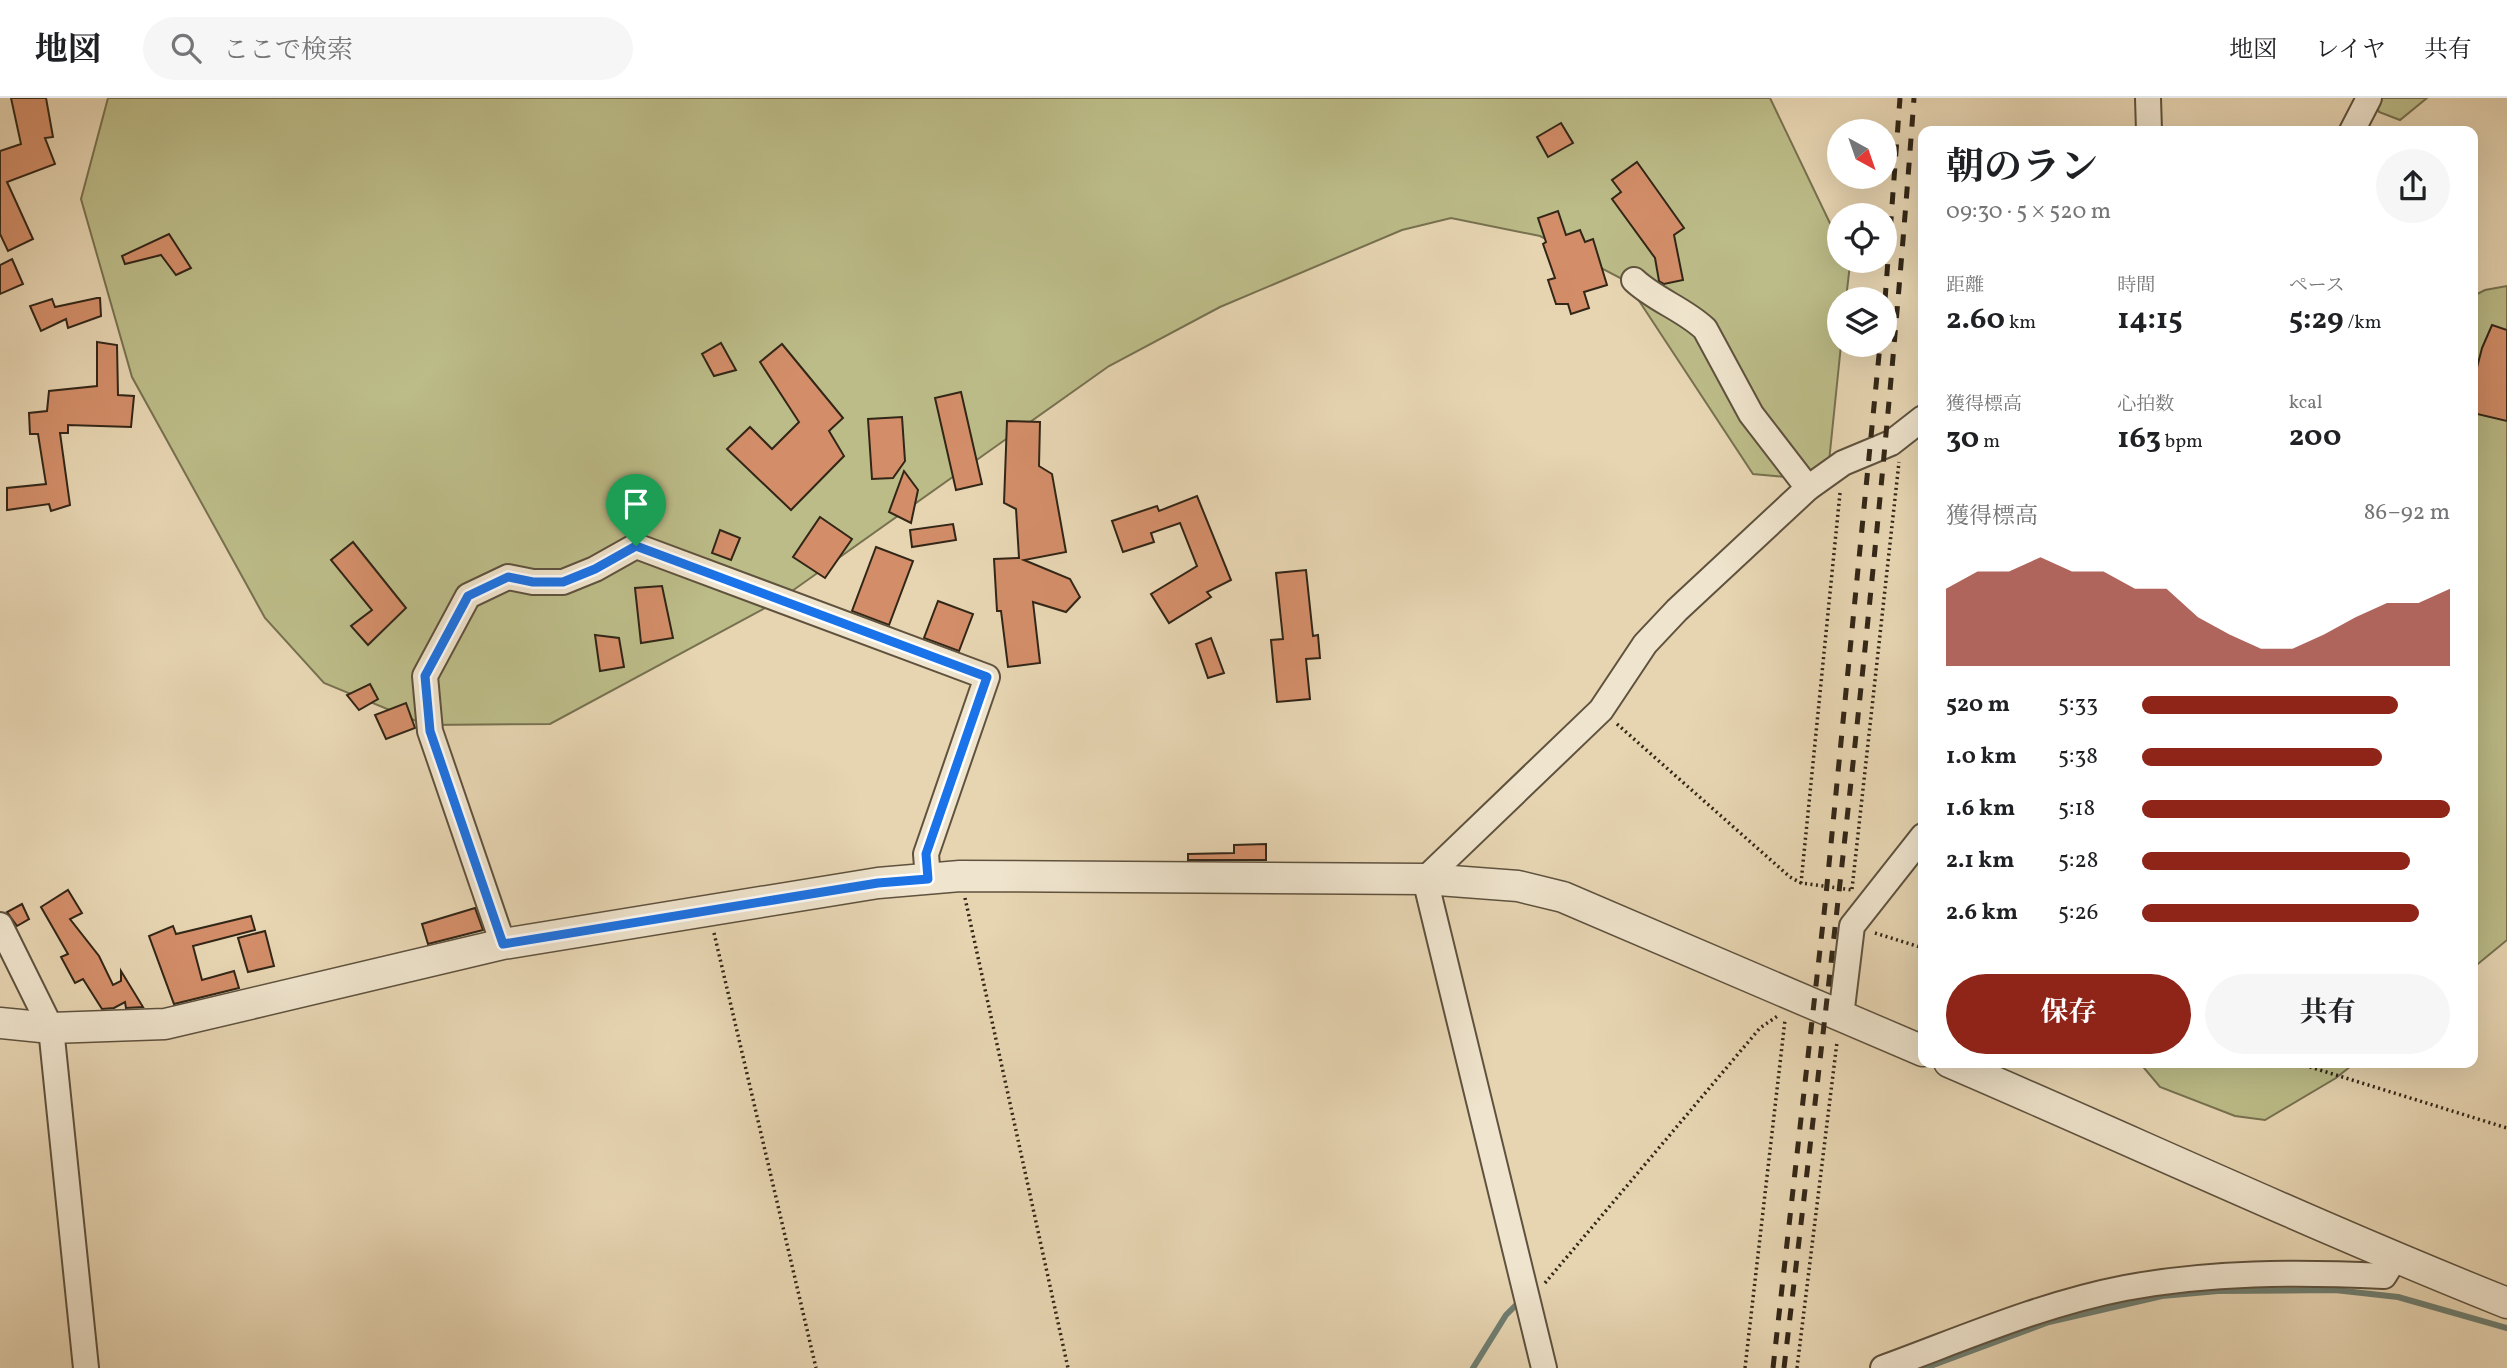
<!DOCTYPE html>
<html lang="ja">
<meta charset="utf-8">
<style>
:root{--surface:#fff;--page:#f6f6f6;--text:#202124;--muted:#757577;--line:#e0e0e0;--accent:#8f2418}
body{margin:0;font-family:Vollkorn,"Noto Serif JP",serif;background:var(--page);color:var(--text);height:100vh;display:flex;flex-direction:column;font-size:26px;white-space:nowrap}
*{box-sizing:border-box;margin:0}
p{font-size:23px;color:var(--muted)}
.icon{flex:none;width:38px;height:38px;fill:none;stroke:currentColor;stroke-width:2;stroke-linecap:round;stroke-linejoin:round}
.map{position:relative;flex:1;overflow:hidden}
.details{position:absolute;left:1918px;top:28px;width:560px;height:942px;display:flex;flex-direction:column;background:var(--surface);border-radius:14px;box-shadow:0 7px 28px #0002}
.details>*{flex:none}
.needle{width:46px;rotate:140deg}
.buttons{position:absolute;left:1827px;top:21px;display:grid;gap:14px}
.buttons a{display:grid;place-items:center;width:70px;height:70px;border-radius:50%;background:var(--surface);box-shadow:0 7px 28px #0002;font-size:35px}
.pin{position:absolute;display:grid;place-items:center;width:60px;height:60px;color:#fff;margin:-72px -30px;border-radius:50% 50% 50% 0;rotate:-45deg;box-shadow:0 0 7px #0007}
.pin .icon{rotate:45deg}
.round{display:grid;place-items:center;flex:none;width:74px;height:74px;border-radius:37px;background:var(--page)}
.overview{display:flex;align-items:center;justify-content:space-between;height:119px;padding:0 28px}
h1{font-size:38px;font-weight:700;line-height:52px}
.metrics{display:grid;grid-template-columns:repeat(3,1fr);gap:10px;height:119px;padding:7px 28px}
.metrics div{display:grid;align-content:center}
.metrics b{font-size:30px;font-weight:700}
.metrics small{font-size:19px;font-weight:400}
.metrics p{font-size:19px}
.chart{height:196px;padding:14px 28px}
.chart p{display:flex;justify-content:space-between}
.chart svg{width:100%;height:126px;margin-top:7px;fill:var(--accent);opacity:.7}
.primary-button{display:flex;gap:14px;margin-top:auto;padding:14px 28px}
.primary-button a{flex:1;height:80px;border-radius:42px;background:var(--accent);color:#fff;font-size:28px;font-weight:700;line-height:80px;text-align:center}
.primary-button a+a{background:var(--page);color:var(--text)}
ul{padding:0 28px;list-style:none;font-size:23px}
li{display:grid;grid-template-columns:112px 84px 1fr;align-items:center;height:52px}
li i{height:18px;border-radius:9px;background:var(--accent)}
header{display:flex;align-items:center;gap:42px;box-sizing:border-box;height:98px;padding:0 35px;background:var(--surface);border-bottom:2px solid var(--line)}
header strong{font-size:33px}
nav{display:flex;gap:38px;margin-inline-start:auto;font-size:24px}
.search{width:490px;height:63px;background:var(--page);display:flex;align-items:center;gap:18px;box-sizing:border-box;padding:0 24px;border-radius:38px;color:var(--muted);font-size:26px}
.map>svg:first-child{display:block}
.green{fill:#bcbc88;stroke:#777150;stroke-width:2}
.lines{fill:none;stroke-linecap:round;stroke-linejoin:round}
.stream{stroke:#6f7e71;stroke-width:6}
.building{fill:#d38e69;stroke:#322617;stroke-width:2}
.minor-casing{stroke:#5f523e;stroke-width:28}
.tertiary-casing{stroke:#5f523e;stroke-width:33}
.path{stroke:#322617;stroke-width:3.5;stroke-dasharray:2 3.5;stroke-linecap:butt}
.minor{stroke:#efe4cd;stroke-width:24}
.tertiary{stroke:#efe4cd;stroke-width:30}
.rail{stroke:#322617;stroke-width:5;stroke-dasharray:12 12;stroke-linecap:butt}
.route-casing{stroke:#fff;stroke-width:14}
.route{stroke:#1a73e8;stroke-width:9}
</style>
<header>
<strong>地図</strong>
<div class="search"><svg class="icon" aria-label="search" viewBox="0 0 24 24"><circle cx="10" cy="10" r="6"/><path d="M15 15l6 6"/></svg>ここで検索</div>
<nav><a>地図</a><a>レイヤ</a><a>共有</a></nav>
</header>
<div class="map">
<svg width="2507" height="1270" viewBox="0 0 2507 1270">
<rect width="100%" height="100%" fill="#e7d5b2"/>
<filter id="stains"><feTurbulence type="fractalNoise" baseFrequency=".00286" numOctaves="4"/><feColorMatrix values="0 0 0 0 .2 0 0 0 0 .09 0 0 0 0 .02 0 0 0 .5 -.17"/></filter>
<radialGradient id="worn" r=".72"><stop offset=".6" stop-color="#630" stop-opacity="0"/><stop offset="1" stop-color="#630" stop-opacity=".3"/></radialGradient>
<!-- green -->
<g class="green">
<polygon points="108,0 1770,0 1839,144 1839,163 1848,163 1850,166 1846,201 1839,201 1839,247 1841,247 1827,383 1753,376 1626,183 1540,138 1451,120 1402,132 1220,209 1109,268 778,503 550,626 426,627 324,585 265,520 132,279 81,101"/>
<polygon points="2374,0 2427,0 2400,22 2379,14"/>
<polygon points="2507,188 2507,842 2473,870 2473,198 2485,192"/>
<polygon points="2139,964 2356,964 2336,980 2265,1022 2235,1018 2160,989"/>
</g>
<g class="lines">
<!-- stream -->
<g class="stream">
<polyline points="1473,1270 1506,1217 1517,1206"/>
<polyline points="1925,1270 2049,1224 2162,1198 2218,1193 2335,1192 2398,1199 2507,1230"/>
</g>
</g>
<!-- building -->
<g class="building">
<polygon points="11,0 46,0 53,39 45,40 55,66 7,84 33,141 8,153 0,136 0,53 21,46"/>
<polygon points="1561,25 1573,45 1548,59 1537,39"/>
<polygon points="1637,64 1684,130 1674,137 1683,182 1664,186 1659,183 1655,160 1612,101 1621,94 1612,82"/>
<polygon points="1558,113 1566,137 1580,132 1585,144 1593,141 1607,187 1584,194 1589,210 1571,216 1568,206 1556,206 1548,182 1555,180 1543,146 1546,144 1538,120"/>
<polygon points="169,136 191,170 176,177 161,157 125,166 122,158"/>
<polygon points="12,161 23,186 0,196 0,167"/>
<polygon points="97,200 100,200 101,218 68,230 66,221 41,233 30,208 52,201 55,209"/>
<polygon points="2492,227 2507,232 2507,323 2473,315 2473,285 2482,250"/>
<polygon points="97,244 117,247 118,297 134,298 131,329 68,327 68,335 60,335 70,407 51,413 49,406 7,412 7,390 46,386 38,336 30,336 29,315 47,313 49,293 97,288"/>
<polygon points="721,245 736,272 714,278 702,256"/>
<polygon points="782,246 843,320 829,333 844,358 791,412 727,351 750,329 772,351 799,324 760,264"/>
<polygon points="961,294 982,386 956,392 935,300"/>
<polygon points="902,319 905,363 893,380 872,381 868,321"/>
<polygon points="1007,323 1040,324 1039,368 1052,376 1066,454 1024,462 1070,481 1080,499 1066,514 1033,504 1040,565 1008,569 1001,513 997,513 994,461 1019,460 1016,411 1004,405"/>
<polygon points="904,373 918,392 911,425 889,414"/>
<polygon points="1197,398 1231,482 1207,494 1211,499 1169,525 1151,496 1197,468 1180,425 1151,435 1154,444 1123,454 1112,423 1157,408 1159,413"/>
<polygon points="820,419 852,441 825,480 793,459"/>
<polygon points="953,426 956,442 912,449 910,432"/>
<polygon points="720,432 740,440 731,462 712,455"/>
<polygon points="353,444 406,510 368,547 351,528 372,512 331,462"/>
<polygon points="876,449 913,463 889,527 852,513"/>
<polygon points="1306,472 1313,538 1318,537 1320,560 1306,561 1310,601 1277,604 1271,542 1283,541 1276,475"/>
<polygon points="662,488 673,540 641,545 635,490"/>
<polygon points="938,503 973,516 959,553 924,540"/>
<polygon points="595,537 619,540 624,569 600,573"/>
<polygon points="1211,540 1224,575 1208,580 1196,546"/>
<polygon points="370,586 378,601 359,612 347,597"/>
<polygon points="406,605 415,630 386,641 375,617"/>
<polygon points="1266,746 1266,762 1188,762 1188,756 1234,755 1234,747"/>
<polygon points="68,792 82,815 70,821 99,858 113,887 121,883 121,873 143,909 126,910 125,904 114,910 102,911 83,881 75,885 61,859 68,856 41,809"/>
<polygon points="22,806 29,821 17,828 7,814"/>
<polygon points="475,810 483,832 428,846 422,826"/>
<polygon points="251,818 255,832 193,848 202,882 234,873 239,890 174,906 149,838 173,828 176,836"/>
<polygon points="265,833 274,868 248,874 238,840"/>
</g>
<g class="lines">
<!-- minor casing -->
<g class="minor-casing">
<g id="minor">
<polyline points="2148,0 2149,33"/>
<polyline points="2352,33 2369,0"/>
<path d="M1634,182C1655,202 1684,211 1705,231L1751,316L1808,390"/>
<polyline points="0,827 51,930 86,1270"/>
<polyline points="503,846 430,633 425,578 468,498 508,479 533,484 563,484 595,471 636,448 987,579 926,756 928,781"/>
<polyline points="1841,918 1852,828 1923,738"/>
<polyline points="1544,1270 1425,781 1601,612 1645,546 1677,512 1808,390 1843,365 1891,345 1923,320"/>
<path d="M1883,1270C1962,1241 2042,1206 2125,1190C2211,1174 2296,1174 2384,1178L2395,1160"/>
</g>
</g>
<!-- tertiary casing -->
<g class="tertiary-casing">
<g id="tertiary">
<polyline points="0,925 51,930 165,926 503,846 878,785 960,778 1425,781 1518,788 1563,799 1923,953"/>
<path d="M1949,964C2135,1044 2319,1130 2507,1205"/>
</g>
</g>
<!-- path -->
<g class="path">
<polyline points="1840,395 1801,785 1852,792"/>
<polyline points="1617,626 1790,779 1801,785"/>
<polyline points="1852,791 1899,364"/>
<polyline points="965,800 1068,1270"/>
<polyline points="714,835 816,1270"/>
<polyline points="1875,835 1923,850"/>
<polyline points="2294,964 2507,1030"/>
<polyline points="1545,1185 1760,930 1779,917"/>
<polyline points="1745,1270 1785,922"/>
<polyline points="1797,1270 1837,944"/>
</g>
<!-- minor -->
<use href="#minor" class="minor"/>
<!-- tertiary -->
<use href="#tertiary" class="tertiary"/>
<!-- rail -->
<g class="rail">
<polyline points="1885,202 1900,0"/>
<polyline points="1773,1270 1825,807 1880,247"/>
<path d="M1784,1270C1834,847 1883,425 1914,0"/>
</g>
</g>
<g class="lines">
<!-- route casing -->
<g class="route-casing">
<polygon id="route" points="636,448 987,579 926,756 928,781 878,785 503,846 430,633 425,578 468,498 508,479 533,484 563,484 595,471"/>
</g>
<!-- route -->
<use href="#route" class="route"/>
</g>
<rect width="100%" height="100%" filter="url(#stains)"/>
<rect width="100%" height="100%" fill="url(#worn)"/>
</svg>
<div class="buttons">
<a><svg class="needle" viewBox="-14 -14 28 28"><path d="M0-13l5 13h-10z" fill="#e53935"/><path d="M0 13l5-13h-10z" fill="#757577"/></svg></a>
<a><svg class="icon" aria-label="locate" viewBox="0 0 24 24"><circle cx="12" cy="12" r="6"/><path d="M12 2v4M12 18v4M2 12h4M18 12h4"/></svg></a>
<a><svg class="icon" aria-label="layers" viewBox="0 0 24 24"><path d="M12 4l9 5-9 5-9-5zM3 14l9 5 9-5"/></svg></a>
</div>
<div class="pin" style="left:636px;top:448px;background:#1e9e55"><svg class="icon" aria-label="arrive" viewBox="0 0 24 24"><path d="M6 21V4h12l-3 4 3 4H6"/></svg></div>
<section class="details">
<div class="overview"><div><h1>朝のラン</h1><p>09:30 · 5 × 520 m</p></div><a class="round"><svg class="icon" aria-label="share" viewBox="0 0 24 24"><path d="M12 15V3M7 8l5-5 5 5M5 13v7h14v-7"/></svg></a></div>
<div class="metrics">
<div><p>距離</p><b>2.60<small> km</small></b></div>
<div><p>時間</p><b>14:15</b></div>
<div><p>ペース</p><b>5:29<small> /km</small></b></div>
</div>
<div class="metrics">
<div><p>獲得標高</p><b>30<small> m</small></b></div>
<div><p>心拍数</p><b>163<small> bpm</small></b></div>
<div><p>kcal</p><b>200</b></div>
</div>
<div class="chart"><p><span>獲得標高</span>86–92 m</p>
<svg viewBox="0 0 160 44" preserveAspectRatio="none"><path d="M0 44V17L10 11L20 11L30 6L40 11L50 11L60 17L70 17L80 27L90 33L100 38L110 38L120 33L130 27L140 22L150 22L160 17V44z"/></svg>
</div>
<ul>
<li><b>520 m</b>5:33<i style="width:83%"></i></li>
<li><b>1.0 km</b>5:38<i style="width:78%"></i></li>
<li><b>1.6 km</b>5:18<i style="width:100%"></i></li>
<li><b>2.1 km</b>5:28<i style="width:87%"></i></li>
<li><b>2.6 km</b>5:26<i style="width:90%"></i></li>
</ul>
<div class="primary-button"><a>保存</a><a>共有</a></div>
</section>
</div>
